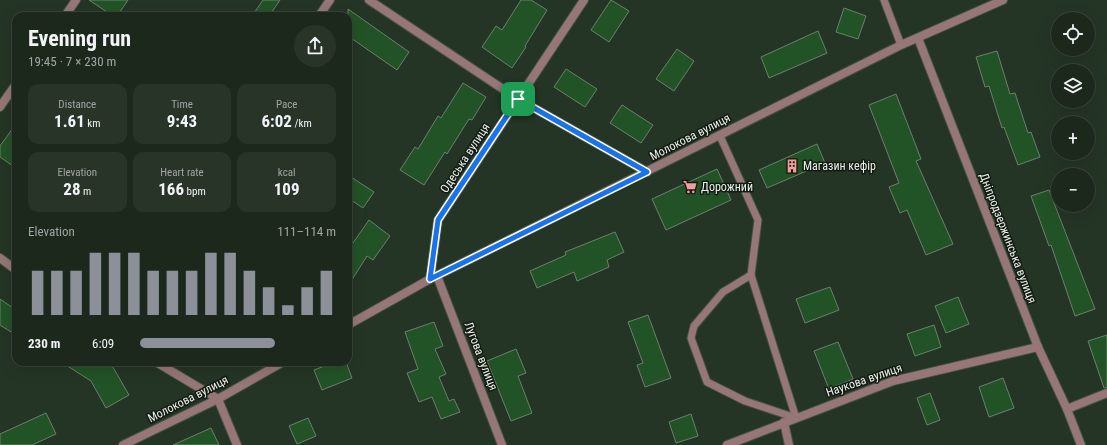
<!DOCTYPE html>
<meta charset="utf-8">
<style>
:root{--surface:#1c281c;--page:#293429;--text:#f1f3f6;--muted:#a0a6a3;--line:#3a443b;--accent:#8c9099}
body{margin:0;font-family:"Roboto Condensed",sans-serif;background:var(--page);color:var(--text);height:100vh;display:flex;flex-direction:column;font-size:15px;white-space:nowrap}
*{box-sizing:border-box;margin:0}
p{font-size:13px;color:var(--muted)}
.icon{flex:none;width:22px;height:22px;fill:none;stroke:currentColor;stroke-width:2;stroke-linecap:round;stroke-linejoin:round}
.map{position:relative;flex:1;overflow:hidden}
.side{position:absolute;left:12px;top:12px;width:340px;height:354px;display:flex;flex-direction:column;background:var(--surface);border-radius:12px;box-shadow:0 4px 16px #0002,0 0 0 1px var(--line)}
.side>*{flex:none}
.fabs{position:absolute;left:1051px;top:12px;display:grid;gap:8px}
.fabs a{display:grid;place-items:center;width:44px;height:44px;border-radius:50%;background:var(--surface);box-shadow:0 4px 16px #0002,0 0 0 1px var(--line);font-size:20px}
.pin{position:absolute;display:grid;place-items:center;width:34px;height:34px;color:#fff;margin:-17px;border-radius:8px;box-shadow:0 2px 6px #0006}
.round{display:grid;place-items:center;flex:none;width:42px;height:42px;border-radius:21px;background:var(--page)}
.headline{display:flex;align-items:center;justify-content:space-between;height:68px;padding:0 16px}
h1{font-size:22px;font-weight:700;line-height:30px}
.stats{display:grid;grid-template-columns:repeat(3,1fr);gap:6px;height:68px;padding:4px 16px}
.stats div{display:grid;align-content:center;border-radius:10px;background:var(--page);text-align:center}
.stats b{font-size:17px;font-weight:700}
.stats small{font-size:11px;font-weight:400}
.stats p{font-size:11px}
.chart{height:112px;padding:8px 16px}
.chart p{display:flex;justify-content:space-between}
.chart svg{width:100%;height:72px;margin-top:4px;stroke:var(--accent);stroke-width:6}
ul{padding:0 16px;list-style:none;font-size:13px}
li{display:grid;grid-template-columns:64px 48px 1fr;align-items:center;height:30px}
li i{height:10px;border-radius:5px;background:var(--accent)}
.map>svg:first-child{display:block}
.building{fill:#225326;stroke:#6d7f6d}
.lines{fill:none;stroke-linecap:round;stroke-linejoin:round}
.service-casing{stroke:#445344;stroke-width:9}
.minor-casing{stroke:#445344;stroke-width:10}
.tertiary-casing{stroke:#445344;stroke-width:10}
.service{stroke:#967676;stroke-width:7}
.minor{stroke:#967676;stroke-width:8}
.tertiary{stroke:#967676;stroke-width:8}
.route-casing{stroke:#fff;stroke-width:8}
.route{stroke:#1a73e8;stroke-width:5}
.labels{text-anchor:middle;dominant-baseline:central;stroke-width:3;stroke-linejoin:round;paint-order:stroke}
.street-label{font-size:12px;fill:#e8f2e8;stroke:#131a13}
.poi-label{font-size:12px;fill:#e8f2e8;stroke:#131a13;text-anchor:start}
</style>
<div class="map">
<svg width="1107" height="445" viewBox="0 0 1107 445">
<rect width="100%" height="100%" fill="#253525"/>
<!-- building -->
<g class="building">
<polygon points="89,0 128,0 117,16 113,16"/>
<polygon points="263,0 280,0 269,16 252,16"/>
<polygon points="521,0 531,0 547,10 525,46 526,47 512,68 482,47 496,26 502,30"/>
<polygon points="611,0 629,11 609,42 591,30"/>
<polygon points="844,8 866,16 858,39 836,32"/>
<polygon points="348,9 409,52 397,70 348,36"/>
<polygon points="818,31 827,53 769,78 761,57"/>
<polygon points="677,49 694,61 674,91 656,79"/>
<polygon points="997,51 1010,94 1015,93 1028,133 1031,132 1040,157 1018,165 1004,127 1002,128 989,86 985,87 976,57"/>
<polygon points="566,69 597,89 585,107 554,87"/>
<polygon points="463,83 486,97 472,120 469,119 447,154 445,152 424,185 400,170 415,147 418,149 438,116 441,118"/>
<polygon points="896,94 921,159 916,161 953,244 926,255 907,210 900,213 889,187 899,183 869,105"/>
<polygon points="622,105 653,125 641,143 610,123"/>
<polygon points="16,124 16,168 0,157 0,146"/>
<polygon points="817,144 825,163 767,188 759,170"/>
<polygon points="717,169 731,200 666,230 652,199"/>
<polygon points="348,175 374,192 363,208 348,198"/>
<polygon points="1049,190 1095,309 1075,316 1051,245 1049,246 1031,196"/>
<polygon points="369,220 390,236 373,260 367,256 348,286 348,250"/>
<polygon points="615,232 624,252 607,260 609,267 577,281 574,272 537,288 530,271 566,255 565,252"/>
<polygon points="830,287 839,310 805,323 796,299"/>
<polygon points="958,297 969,324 946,333 935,306"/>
<polygon points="0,299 16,310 16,335 0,325"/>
<polygon points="648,315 671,378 645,387 637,365 643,363 628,322"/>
<polygon points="434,322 443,346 435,349 446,374 439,377 449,401 454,399 460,412 441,419 432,397 419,402 407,373 418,369 405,332"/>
<polygon points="934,325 941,347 915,356 907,334"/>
<polygon points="1107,335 1107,388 1104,388 1088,341"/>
<polygon points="838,342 853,379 829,389 814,351"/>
<polygon points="516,349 526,373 518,376 532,413 511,421 487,361"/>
<polygon points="61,362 110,362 129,395 106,408 91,381"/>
<polygon points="335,362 346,362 352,378 322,390 314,370"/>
<polygon points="1003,378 1014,408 989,417 979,387"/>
<polygon points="930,393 940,420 927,425 917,398"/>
<polygon points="46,413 56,434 32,445 0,445 0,434"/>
<polygon points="691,414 698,436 676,443 669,422"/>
<polygon points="308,418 316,436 297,444 289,426"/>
<polygon points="211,428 219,445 173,445"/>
</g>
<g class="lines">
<!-- service casing -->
<g class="service-casing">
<g id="service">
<polyline points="884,0 901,45"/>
<polyline points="720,136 758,220 751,275 796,418"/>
<polyline points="751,275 723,292 694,326 691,338 707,382 745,401 796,418"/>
</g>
</g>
<!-- minor casing -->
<g class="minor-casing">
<g id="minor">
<polyline points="369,0 518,99 647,172"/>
<polyline points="65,16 76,0"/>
<polyline points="319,16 330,0"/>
<polyline points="918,38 1038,347 1067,409 1081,445"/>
<polyline points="0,107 16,84"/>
<polyline points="0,258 16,270"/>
<polyline points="437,276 502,445"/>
<polyline points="430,279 438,220 584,0"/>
<polyline points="156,362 218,399"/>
<polyline points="1067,409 1107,393"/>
<polyline points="784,422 789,445"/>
<polyline points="727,445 893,381 1038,347"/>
</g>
</g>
<!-- tertiary casing -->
<g class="tertiary-casing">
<g id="tertiary">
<polyline points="348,325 430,279 901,45 1003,0"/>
<polyline points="218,399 237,445"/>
<polyline points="123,445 218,399 283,362"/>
</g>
</g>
<!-- service -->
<use href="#service" class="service"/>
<!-- minor -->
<use href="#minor" class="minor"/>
<!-- tertiary -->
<use href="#tertiary" class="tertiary"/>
</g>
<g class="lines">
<!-- route casing -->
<g class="route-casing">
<polygon id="route" points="518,99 647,172 430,279 438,220"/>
</g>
<!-- route -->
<use href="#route" class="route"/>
</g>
<!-- icons -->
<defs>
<g id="building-bare" transform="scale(1.08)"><path d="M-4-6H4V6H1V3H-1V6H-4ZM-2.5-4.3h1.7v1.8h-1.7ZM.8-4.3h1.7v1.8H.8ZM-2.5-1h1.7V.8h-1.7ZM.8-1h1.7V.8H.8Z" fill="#f59b9c" stroke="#131a13" stroke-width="2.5" paint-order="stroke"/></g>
<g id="supermarket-bare" transform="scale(1.08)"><path d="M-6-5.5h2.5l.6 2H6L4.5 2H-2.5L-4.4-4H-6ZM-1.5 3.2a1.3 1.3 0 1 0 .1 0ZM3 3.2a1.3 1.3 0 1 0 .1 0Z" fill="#f59b9c" stroke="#131a13" stroke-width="2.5" paint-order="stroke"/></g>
</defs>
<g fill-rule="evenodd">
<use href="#building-bare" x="792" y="166"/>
<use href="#supermarket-bare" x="690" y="187"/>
</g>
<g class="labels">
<!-- street labels -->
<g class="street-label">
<text transform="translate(690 137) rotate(-27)">Молокова вулиця</text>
<text transform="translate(465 158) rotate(-57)">Одеська вулиця</text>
<text transform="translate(1008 238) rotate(69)">Дніпродзержинська вулиця</text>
<text transform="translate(481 356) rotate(69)">Лугова вулиця</text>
<text transform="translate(864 380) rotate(-19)">Наукова вулиця</text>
<text transform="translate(188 399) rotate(-27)">Молокова вулиця</text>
</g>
<!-- poi labels -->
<g class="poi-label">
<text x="803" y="166">Магазин кефір</text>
<text x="701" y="187">Дорожний</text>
</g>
</g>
</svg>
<div class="fabs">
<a><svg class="icon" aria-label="locate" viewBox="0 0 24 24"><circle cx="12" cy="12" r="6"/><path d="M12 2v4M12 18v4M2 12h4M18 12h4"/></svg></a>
<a><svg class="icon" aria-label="layers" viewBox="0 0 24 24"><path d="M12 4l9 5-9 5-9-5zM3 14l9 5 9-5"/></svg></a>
<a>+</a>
<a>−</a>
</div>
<div class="pin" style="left:518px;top:99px;background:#1e9e55"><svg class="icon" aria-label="arrive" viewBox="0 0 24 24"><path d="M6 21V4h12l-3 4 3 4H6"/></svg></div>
<section class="side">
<div class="headline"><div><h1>Evening run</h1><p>19:45 · 7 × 230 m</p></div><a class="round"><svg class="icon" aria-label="share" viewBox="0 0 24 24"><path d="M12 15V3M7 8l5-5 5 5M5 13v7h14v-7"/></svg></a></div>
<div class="stats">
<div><p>Distance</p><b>1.61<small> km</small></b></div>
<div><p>Time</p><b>9:43</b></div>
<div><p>Pace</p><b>6:02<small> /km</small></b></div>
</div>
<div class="stats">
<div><p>Elevation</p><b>28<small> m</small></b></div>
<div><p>Heart rate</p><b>166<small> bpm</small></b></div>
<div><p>kcal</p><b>109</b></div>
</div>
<div class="chart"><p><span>Elevation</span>111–114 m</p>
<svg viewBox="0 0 160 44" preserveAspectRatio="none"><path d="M5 44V17M15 44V17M25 44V17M35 44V6M45 44V6M55 44V6M65 44V17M75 44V17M85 44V17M95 44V6M105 44V6M115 44V17M125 44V27M135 44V38M145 44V27M155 44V17"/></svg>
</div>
<ul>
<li><b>230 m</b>6:09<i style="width:69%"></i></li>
</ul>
</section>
</div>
